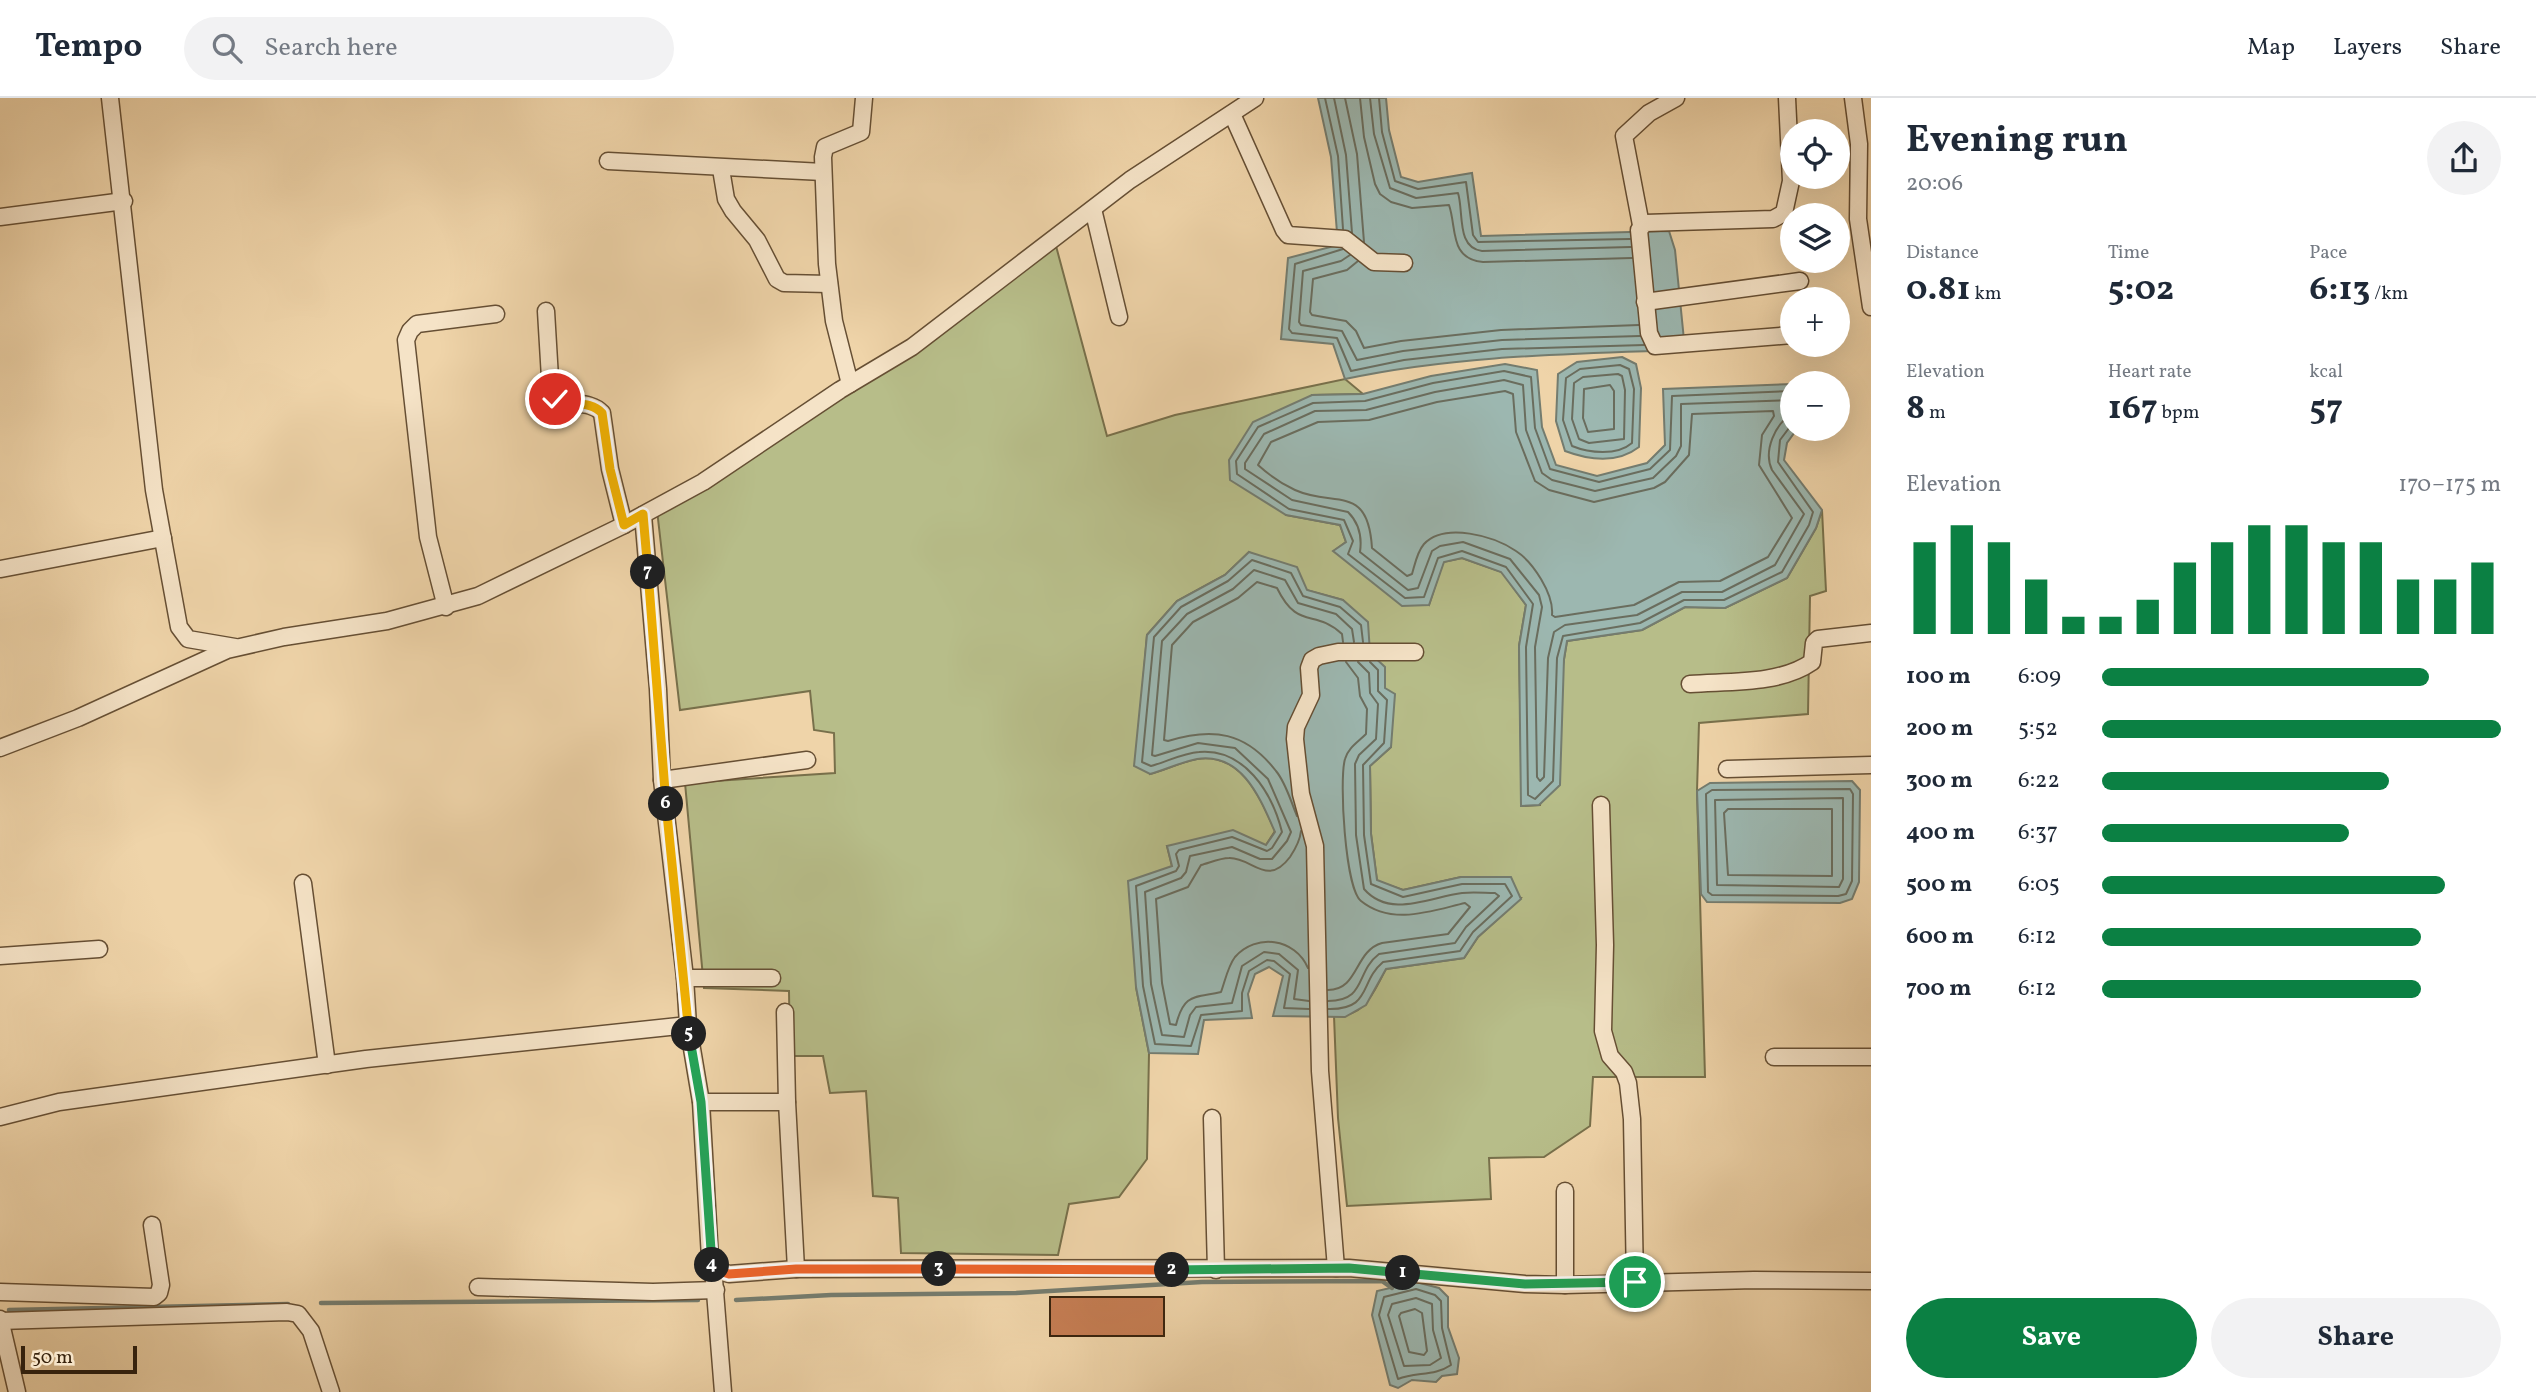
<!DOCTYPE html>
<meta charset="utf-8">
<style>
:root{--surface:#fff;--page:#f2f2f3;--text:#1f2937;--muted:#747a83;--line:#e0e1e3;--accent:#0b8043}
body{margin:0;font-family:Vollkorn,serif;background:var(--page);color:var(--text);height:100vh;display:flex;flex-direction:column;font-size:26px;white-space:nowrap}
*{box-sizing:border-box;margin:0}
p{font-size:23px;color:var(--muted)}
.icon{flex:none;width:38px;height:38px;fill:none;stroke:currentColor;stroke-width:2;stroke-linecap:round;stroke-linejoin:round}
.map{position:relative;flex:1;overflow:hidden}
.drawer{display:flex;flex-direction:column;background:var(--surface);width:665px}
.drawer>*{flex:none}
.fabs{position:absolute;left:1780px;top:21px;display:grid;gap:14px}
.fabs a{display:grid;place-items:center;width:70px;height:70px;border-radius:50%;background:var(--surface);box-shadow:0 7px 28px #0002;font-size:35px}
.scale{position:absolute;left:21px;bottom:18px;width:116px;box-sizing:border-box;padding-left:7px;border:4px solid #38230d;border-top:0;font-size:19px;line-height:24px;white-space:nowrap;color:#38230d;-webkit-text-stroke:5px #f5e3c7;paint-order:stroke}
.pin{position:absolute;display:grid;place-items:center;width:60px;height:60px;color:#fff;margin:-30px;border:4px solid #fff;border-radius:50%;box-shadow:0 2px 7px #0007}
.km{position:absolute;width:35px;height:35px;margin:-18px;border-radius:50%;background:#222;color:#fff;font-size:19px;line-height:35px;text-align:center}
.round{display:grid;place-items:center;flex:none;width:74px;height:74px;border-radius:37px;background:var(--page)}
.overview{display:flex;align-items:center;justify-content:space-between;height:119px;padding:0 35px}
h1{font-size:38px;font-weight:700;line-height:52px}
.metrics{display:grid;grid-template-columns:repeat(3,1fr);gap:10px;height:119px;padding:7px 35px}
.metrics div{display:grid;align-content:center}
.metrics b{font-size:35px;font-weight:700}
.metrics small{font-size:19px;font-weight:400}
.metrics p{font-size:19px}
.chart{height:196px;padding:14px 35px}
.chart p{display:flex;justify-content:space-between}
.chart svg{width:100%;height:126px;margin-top:7px;stroke:var(--accent);stroke-width:6}
.cta{display:flex;gap:14px;margin-top:auto;padding:14px 35px}
.cta a{flex:1;height:80px;border-radius:42px;background:var(--accent);color:#fff;font-size:28px;font-weight:700;line-height:80px;text-align:center}
.cta a+a{background:var(--page);color:var(--text)}
ul{padding:0 35px;list-style:none;font-size:23px}
li{display:grid;grid-template-columns:112px 84px 1fr;align-items:center;height:52px}
li i{height:18px;border-radius:9px;background:var(--accent)}
header{display:flex;align-items:center;gap:42px;box-sizing:border-box;height:98px;padding:0 35px;background:var(--surface);border-bottom:2px solid var(--line)}
header strong{font-size:33px}
nav{display:flex;gap:38px;margin-inline-start:auto;font-size:24px}
.search{width:490px;height:63px;background:var(--page);display:flex;align-items:center;gap:18px;box-sizing:border-box;padding:0 24px;border-radius:38px;color:var(--muted);font-size:26px}
main{display:flex;flex:1;min-height:0}
.map>svg:first-child{display:block}
.green{fill:#b7bd89;stroke:#78704b;stroke-width:2}
.water{fill:#9cb7b0;stroke:#747c6f;stroke-width:2}
.lines{fill:none;stroke-linecap:round;stroke-linejoin:round}
.shore{stroke:#6a6d5e;stroke-width:2}
.stream{stroke:#747c6f;stroke-width:4.5}
.building{fill:#c57d53;stroke:#38230d;stroke-width:2}
.minor-casing{stroke:#664f34;stroke-width:19}
.minor{stroke:#f5e3c7;stroke-width:16}
.split-1-casing{stroke:#fff;stroke-width:14}
.split-2-casing{stroke:#fff;stroke-width:14}
.split-3-casing{stroke:#fff;stroke-width:14}
.split-4-casing{stroke:#fff;stroke-width:14}
.split-5-casing{stroke:#fff;stroke-width:14}
.split-6-casing{stroke:#fff;stroke-width:14}
.split-7-casing{stroke:#fff;stroke-width:14}
.split-8-casing{stroke:#fff;stroke-width:14}
.split-1{stroke:#22a559;stroke-width:9}
.split-2{stroke:#22a559;stroke-width:9}
.split-3{stroke:#f0652b;stroke-width:9}
.split-4{stroke:#f0652b;stroke-width:9}
.split-5{stroke:#22a559;stroke-width:9}
.split-6{stroke:#f5b400;stroke-width:9}
.split-7{stroke:#f5b400;stroke-width:9}
.split-8{stroke:#f5b400;stroke-width:9}
</style>
<header>
<strong>Tempo</strong>
<div class="search"><svg class="icon" aria-label="search" viewBox="0 0 24 24"><circle cx="10" cy="10" r="6"/><path d="M15 15l6 6"/></svg>Search here</div>
<nav><a>Map</a><a>Layers</a><a>Share</a></nav>
</header>
<main>
<div class="map">
<svg width="1871" height="1294" viewBox="0 0 1871 1294">
<rect width="100%" height="100%" fill="#efd4a9"/>
<filter id="stains"><feTurbulence type="fractalNoise" baseFrequency=".00286" numOctaves="4"/><feColorMatrix values="0 0 0 0 .2 0 0 0 0 .09 0 0 0 0 .02 0 0 0 .5 -.17"/></filter>
<radialGradient id="worn" r=".72"><stop offset=".6" stop-color="#630" stop-opacity="0"/><stop offset="1" stop-color="#630" stop-opacity=".3"/></radialGradient>
<!-- green -->
<path class="green" d="M1056,148L1107,338L1175,317L1345,281L1363,296L1312,297L1286,417L1340,427L1346,444L1334,453L1429,507L1443,464L1462,460L1502,474L1526,507L1519,548L1522,708L1540,707L1567,543L1642,532L1685,509L1725,510L1787,480L1816,430L1822,412L1826,493L1810,498L1808,616L1699,625L1697,693L1705,979H1593L1590,1028L1544,1059L1489,1060L1491,1101L1347,1108L1338,1020L1334,918C1366,919 1373,894 1386,871L1464,860L1478,839L1521,800L1461,779L1403,792L1377,783L1371,736L1370,668L1391,649L1385,590L1370,555L1343,502L1306,492L1249,454L1225,477L1177,503L1147,537L1142,597L1150,676C1165,672 1181,664 1197,661C1242,654 1260,700 1275,733L1266,747L1167,748L1172,768L1136,889L1149,955L1147,1061L1119,1099L1069,1106L1058,1157L901,1155L898,1100L873,1098L866,993L830,995L823,958H790L789,893L704,890L685,685L835,675L834,635L814,632L810,593L680,612L657,412L943,226Z"/>
<!-- water -->
<g class="water">
<path d="M1318,0H1386L1389,32L1401,79L1418,84L1472,75L1481,138L1669,133L1675,152L1685,252C1571,256 1457,257 1345,281L1333,246L1281,241L1288,160L1338,147L1331,59Z"/>
<path d="M1622,259L1636,266L1641,290L1639,349C1617,366 1589,362 1565,353L1556,323L1558,276L1577,264Z"/>
<polygon points="1505,266 1537,272 1542,329 1556,367 1597,378 1647,365 1665,347 1663,291 1792,286 1792,331 1797,331 1787,345 1784,362 1822,412 1816,430 1787,480 1725,510 1685,509 1642,532 1567,543 1564,561 1560,687 1539,707 1521,708 1519,548 1526,507 1501,474 1462,460 1444,464 1429,507 1402,508 1333,453 1346,444 1340,427 1286,417 1230,382 1229,362 1253,324 1312,297 1363,296 1431,278"/>
<path d="M1249,454L1297,469L1307,492L1343,502L1368,524L1370,555L1385,569V590L1395,596L1391,649L1370,668L1371,736L1377,782L1403,792L1461,779H1511L1521,801L1478,839L1464,860L1386,871L1366,907L1345,919L1273,918L1283,878L1269,869L1255,876L1248,896L1252,920L1204,922L1198,956L1149,955L1136,889L1128,783L1172,768L1167,748L1233,732L1266,747L1275,734C1260,700 1242,654 1197,661C1181,664 1165,672 1150,676L1134,668L1147,537L1177,503L1225,477Z"/>
<polygon points="1852,683 1860,692 1859,784 1852,801 1840,805 1707,804 1701,796 1697,693 1710,685"/>
<polygon points="1416,1184 1439,1190 1448,1199 1448,1229 1459,1260 1457,1276 1442,1278 1436,1284 1412,1282 1398,1290 1390,1287 1372,1217 1377,1193"/>
</g>
<g class="lines">
<!-- shore -->
<g class="shore">
<polyline points="1325,0 1338,58 1343,131"/>
<polyline points="1334,0 1346,57 1352,135"/>
<polyline points="1345,0 1357,56 1364,144"/>
<path d="M1360,0L1364,39L1375,86L1380,96L1391,104L1412,110L1449,107C1457,130 1449,161 1483,164L1632,160"/>
<path d="M1370,0L1374,36L1390,90L1416,100L1458,95C1464,114 1456,150 1482,153L1631,149"/>
<polyline points="1379,0 1382,34 1395,83 1418,91 1466,84 1473,137 1478,144 1630,141"/>
<polyline points="1343,151 1295,166 1289,231 1292,235 1337,240 1351,273 1404,262 1502,251 1644,247"/>
<polyline points="1350,157 1341,163 1303,173 1299,224 1301,227 1342,233 1357,262 1403,253 1502,242 1640,238"/>
<polyline points="1358,163 1347,172 1313,181 1310,214 1312,217 1346,223 1356,233 1364,250 1401,243 1501,232 1639,227"/>
<path d="M1620,267L1629,271L1634,291L1632,345C1617,358 1589,355 1572,348L1563,322L1566,280L1580,271Z"/>
<polygon points="1618,276 1622,278 1625,292 1624,341 1589,345 1579,341 1572,321 1574,285 1583,279"/>
<polygon points="1610,287 1614,293 1614,331 1588,334 1583,320 1584,291"/>
<path d="M1505,293L1513,296L1516,334L1535,383L1549,392L1594,404L1654,390L1665,384L1689,357L1692,316L1773,313L1774,318L1762,337L1759,367L1792,420L1768,459L1720,483L1679,484L1634,507L1555,519L1552,517C1554,496 1533,464 1516,453C1494,438 1445,424 1424,446C1417,454 1415,466 1412,476L1407,478L1372,450C1368,385 1335,410 1295,392C1282,386 1268,376 1258,367L1271,344L1318,324L1369,322L1437,304Z"/>
<polyline points="1792,293 1672,298 1670,352 1650,371 1599,384 1550,371 1535,330 1531,279 1504,273 1433,285 1365,303 1313,305 1258,329 1236,363 1237,376 1289,411 1344,422 1353,443 1348,456 1405,500 1424,499 1438,460 1462,453 1506,469 1533,506 1526,549 1528,697 1535,701 1553,683 1557,560 1563,538 1640,525 1684,502 1724,502 1782,474 1809,427 1813,414 1778,364 1780,342 1792,326"/>
<path d="M1792,302L1681,306V348L1676,358L1653,380L1595,393L1552,382L1542,375L1526,332L1523,287L1504,282L1435,294L1366,312L1315,313L1264,336L1245,365V371L1292,402L1348,414C1359,425 1362,440 1360,454L1408,492L1418,490L1432,453L1440,448L1463,444L1510,461L1539,497L1542,509L1535,549L1537,679L1540,683L1544,679L1548,560L1554,534L1565,527L1637,517L1682,494H1722L1775,467L1804,416L1772,372C1763,353 1775,326 1792,316"/>
<polygon points="1850,691 1853,696 1852,783 1846,796 1838,798 1712,797 1708,794 1706,696 1712,692"/>
<polygon points="1843,700 1843,781 1839,789 1717,787 1715,702"/>
<polygon points="1728,711 1832,711 1832,778 1728,777 1724,715"/>
<path d="M1297,718C1291,704 1286,685 1276,673C1246,634 1213,629 1168,643L1164,642L1172,547L1193,524L1238,500L1257,484L1277,490C1298,533 1314,510 1342,536L1343,544"/>
<path d="M1301,733C1300,743 1296,750 1290,759C1267,790 1252,759 1229,760C1220,760 1209,765 1201,767L1188,789L1156,801L1162,885L1170,926L1176,927C1184,895 1194,900 1221,894C1225,883 1228,868 1235,859C1256,835 1295,840 1308,870"/>
<path d="M1328,892C1359,892 1354,853 1382,845L1448,836L1470,809L1465,805C1431,813 1392,828 1361,803C1345,790 1339,681 1345,661C1348,650 1358,644 1366,636L1367,611L1360,598L1358,580L1346,564"/>
<polyline points="1309,903 1294,901 1298,872 1279,856 1264,854 1242,868 1232,905 1196,909 1190,917 1184,939 1162,937 1151,886 1145,794 1181,780 1186,774 1190,758 1232,749 1260,761 1272,761 1287,743 1291,734 1268,681 1235,650 1198,645 1155,658 1152,657 1162,543 1187,516 1233,491 1254,472 1285,482 1298,505 1336,516 1352,531 1354,544"/>
<path d="M1328,903C1367,903 1355,874 1379,856L1455,845L1466,829L1499,798L1495,795C1485,795 1473,794 1462,795C1430,799 1390,821 1364,791L1356,737L1355,666L1359,657L1376,641L1378,606L1370,595L1369,575L1358,564"/>
<path d="M1309,911L1284,910L1290,876L1274,863L1267,862L1249,873L1242,895V913L1201,917L1191,948L1155,946L1143,888L1136,788L1176,773L1179,768L1176,756L1179,752L1232,739L1267,753L1272,750L1282,734C1272,694 1244,650 1199,654C1183,655 1166,664 1151,668L1142,664L1154,539L1181,509L1228,483L1252,462L1291,475L1303,498L1340,509L1361,527L1363,544"/>
<path d="M1328,911C1372,912 1359,884 1383,864L1460,853L1473,834L1512,798L1505,786H1462L1403,799L1371,786L1364,737L1363,667L1384,645L1387,602L1378,593V572L1370,564"/>
<path d="M1416,1191L1435,1197L1441,1203L1442,1230L1451,1267C1435,1278 1416,1274 1398,1281L1379,1217L1384,1199Z"/>
<polygon points="1416,1200 1432,1206 1433,1232 1441,1260 1430,1267 1404,1268 1388,1217 1392,1206"/>
<polygon points="1415,1211 1422,1215 1427,1253 1424,1257 1409,1254 1399,1218 1401,1215"/>
</g>
<!-- stream -->
<g class="stream">
<polyline points="736,1202 831,1197 1016,1195 1202,1184 1382,1183 1392,1190"/>
<polyline points="321,1205 698,1202"/>
<polyline points="9,1212 288,1206"/>
</g>
</g>
<!-- building -->
<rect class="building" x="1050" y="1199" width="114" height="39"/>
<g class="lines">
<!-- minor casing -->
<g class="minor-casing">
<g id="minor">
<polyline points="110,0 154,392 179,529 188,541 235,549"/>
<polyline points="1787,0 1791,83 1784,115 1773,121 1645,125 1639,132 1649,235 1655,248 1792,237"/>
<polyline points="1853,0 1859,46 1858,121 1871,209"/>
<polyline points="1232,16 1284,132 1288,137 1345,141 1374,164 1404,165"/>
<polyline points="608,63 823,74"/>
<polyline points="721,71 726,101 733,113 757,142 777,181 784,185 829,186"/>
<polyline points="1093,111 1119,219"/>
<polyline points="0,119 124,103"/>
<polyline points="1641,127 1624,38 1649,15 1676,0"/>
<polyline points="1645,204 1800,183"/>
<path d="M546,213L551,297C566,311 588,300 602,315L610,371L624,427"/>
<polyline points="850,286 834,223 827,166 823,59 825,49 861,34 864,0"/>
<polyline points="643,417 658,591 662,682 685,880 688,927 701,1004 710,1160 713,1171 729,1176 796,1171 1349,1170 1525,1186 1565,1187 1754,1182 1871,1183"/>
<polyline points="1,471 163,440"/>
<polyline points="446,509 428,439 406,242 410,233 417,226 496,216"/>
<path d="M1690,586C1728,583 1779,587 1812,564L1814,545L1818,541L1871,535"/>
<polyline points="0,650 78,620 227,552 284,539 387,523 478,498 624,427 703,384 840,292 912,249 1130,82 1255,0"/>
<polyline points="1727,671 1871,667"/>
<polyline points="662,682 807,662"/>
<polyline points="1601,707 1605,847 1603,933 1610,958 1624,974 1628,985 1632,1021 1635,1184"/>
<polyline points="303,785 327,967"/>
<polyline points="0,858 99,851"/>
<polyline points="685,880 772,880"/>
<polyline points="785,914 787,1004 796,1171"/>
<polyline points="1774,959 1871,959"/>
<polyline points="701,1004 787,1004"/>
<polyline points="0,1019 59,1004 366,961 688,927"/>
<polyline points="1212,1020 1216,1172"/>
<polyline points="1336,1170 1320,973 1315,748 1301,696 1295,641 1296,629 1311,597 1309,570 1312,562 1319,558 1338,554 1415,554"/>
<polyline points="714,1181 723,1294"/>
<polyline points="1565,1187 1565,1093"/>
<polyline points="478,1189 653,1194 716,1192"/>
<polyline points="0,1194 154,1199 159,1195 161,1187 152,1127"/>
<polyline points="0,1221 17,1294"/>
<polyline points="0,1223 287,1214 298,1216 311,1233 331,1294"/>
</g>
</g>
<!-- minor -->
<use href="#minor" class="minor"/>
</g>
<g class="lines">
<!-- split-1 casing -->
<g class="split-1-casing">
<polyline id="split-1" points="1403,1175 1525,1186 1635,1184"/>
</g>
<!-- split-2 casing -->
<g class="split-2-casing">
<polyline id="split-2" points="1172,1172 1349,1170 1403,1175"/>
</g>
<!-- split-3 casing -->
<g class="split-3-casing">
<polyline id="split-3" points="939,1171 1172,1172"/>
</g>
<!-- split-4 casing -->
<g class="split-4-casing">
<polyline id="split-4" points="712,1167 713,1171 729,1176 796,1171 939,1171"/>
</g>
<!-- split-5 casing -->
<g class="split-5-casing">
<polyline id="split-5" points="689,936 701,1004 712,1167"/>
</g>
<!-- split-6 casing -->
<g class="split-6-casing">
<polyline id="split-6" points="666,706 689,936"/>
</g>
<!-- split-7 casing -->
<g class="split-7-casing">
<polyline id="split-7" points="648,474 666,706"/>
</g>
<!-- split-8 casing -->
<g class="split-8-casing">
<path id="split-8" d="M555,301C570,308 590,302 602,315L610,371L624,427L643,416L648,474"/>
</g>
<!-- split-1 -->
<use href="#split-1" class="split-1"/>
<!-- split-2 -->
<use href="#split-2" class="split-2"/>
<!-- split-3 -->
<use href="#split-3" class="split-3"/>
<!-- split-4 -->
<use href="#split-4" class="split-4"/>
<!-- split-5 -->
<use href="#split-5" class="split-5"/>
<!-- split-6 -->
<use href="#split-6" class="split-6"/>
<!-- split-7 -->
<use href="#split-7" class="split-7"/>
<!-- split-8 -->
<use href="#split-8" class="split-8"/>
</g>
<rect width="100%" height="100%" filter="url(#stains)"/>
<rect width="100%" height="100%" fill="url(#worn)"/>
</svg>
<div class="fabs">
<a><svg class="icon" aria-label="locate" viewBox="0 0 24 24"><circle cx="12" cy="12" r="6"/><path d="M12 2v4M12 18v4M2 12h4M18 12h4"/></svg></a>
<a><svg class="icon" aria-label="layers" viewBox="0 0 24 24"><path d="M12 4l9 5-9 5-9-5zM3 14l9 5 9-5"/></svg></a>
<a>+</a>
<a>−</a>
</div>
<div class="scale">50 m</div>
<div class="pin" style="left:1635px;top:1184px;background:#1e9e55"><svg class="icon" aria-label="arrive" viewBox="0 0 24 24"><path d="M6 21V4h12l-3 4 3 4H6"/></svg></div>
<div class="pin" style="left:555px;top:301px;background:#d93025"><svg class="icon" aria-label="check" viewBox="0 0 24 24"><path d="M5 12l5 5 9-10"/></svg></div>
<b class="km" style="left:1403px;top:1175px">1</b>
<b class="km" style="left:1172px;top:1172px">2</b>
<b class="km" style="left:939px;top:1171px">3</b>
<b class="km" style="left:712px;top:1167px">4</b>
<b class="km" style="left:689px;top:936px">5</b>
<b class="km" style="left:666px;top:706px">6</b>
<b class="km" style="left:648px;top:474px">7</b>
</div>
<section class="drawer">
<div class="overview"><div><h1>Evening run</h1><p>20:06</p></div><a class="round"><svg class="icon" aria-label="share" viewBox="0 0 24 24"><path d="M12 15V3M7 8l5-5 5 5M5 13v7h14v-7"/></svg></a></div>
<div class="metrics">
<div><p>Distance</p><b>0.81<small> km</small></b></div>
<div><p>Time</p><b>5:02</b></div>
<div><p>Pace</p><b>6:13<small> /km</small></b></div>
</div>
<div class="metrics">
<div><p>Elevation</p><b>8<small> m</small></b></div>
<div><p>Heart rate</p><b>167<small> bpm</small></b></div>
<div><p>kcal</p><b>57</b></div>
</div>
<div class="chart"><p><span>Elevation</span>170–175 m</p>
<svg viewBox="0 0 160 44" preserveAspectRatio="none"><path d="M5 44V12M15 44V6M25 44V12M35 44V25M45 44V38M55 44V38M65 44V32M75 44V19M85 44V12M95 44V6M105 44V6M115 44V12M125 44V12M135 44V25M145 44V25M155 44V19"/></svg>
</div>
<ul>
<li><b>100 m</b>6:09<i style="width:82%"></i></li>
<li><b>200 m</b>5:52<i style="width:100%"></i></li>
<li><b>300 m</b>6:22<i style="width:72%"></i></li>
<li><b>400 m</b>6:37<i style="width:62%"></i></li>
<li><b>500 m</b>6:05<i style="width:86%"></i></li>
<li><b>600 m</b>6:12<i style="width:80%"></i></li>
<li><b>700 m</b>6:12<i style="width:80%"></i></li>
</ul>
<div class="cta"><a>Save</a><a>Share</a></div>
</section>
</main>
